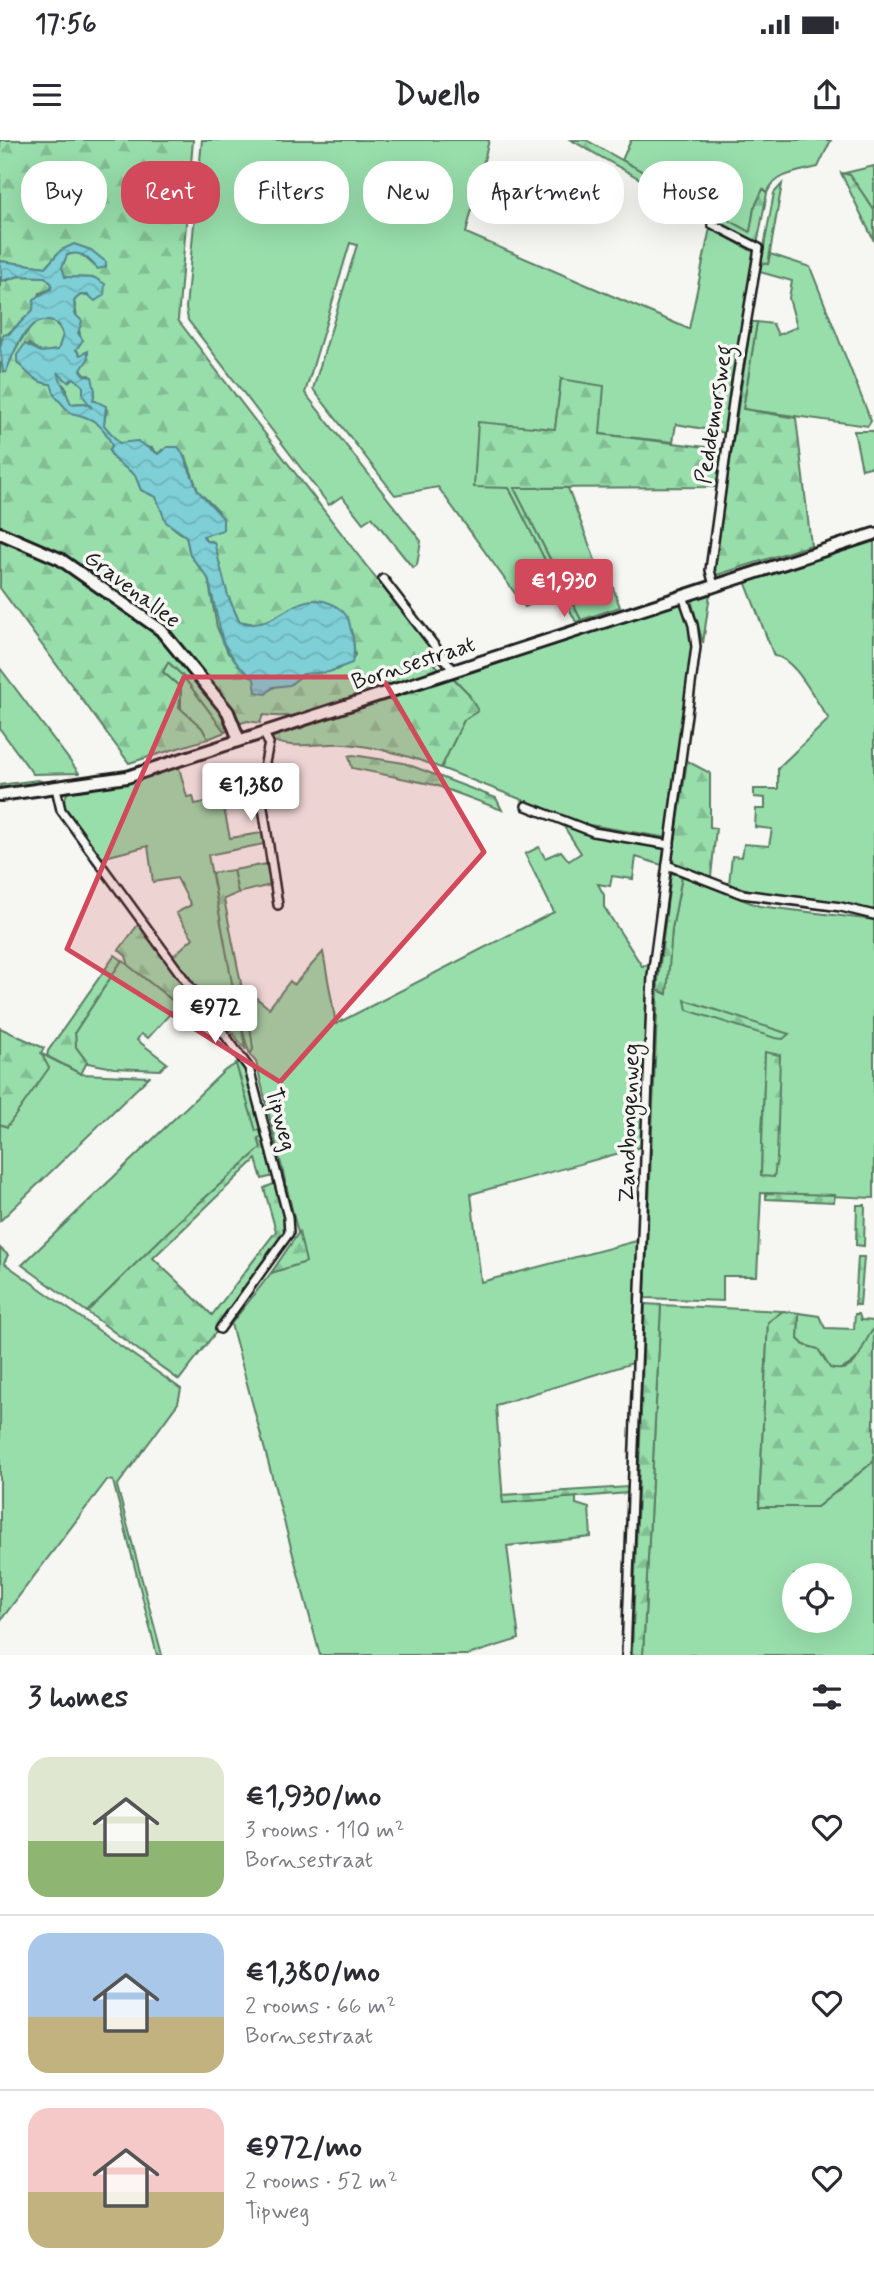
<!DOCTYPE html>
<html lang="en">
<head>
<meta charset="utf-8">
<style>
  body { margin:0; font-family:Mynerve,sans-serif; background:#f2f2f3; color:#2b2b33; height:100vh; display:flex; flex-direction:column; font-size:26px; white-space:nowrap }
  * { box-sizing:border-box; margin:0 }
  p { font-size:23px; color:#7c7c81 }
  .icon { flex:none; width:38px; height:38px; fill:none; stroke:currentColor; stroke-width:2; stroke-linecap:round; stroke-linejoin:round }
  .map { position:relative; height:1515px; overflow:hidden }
  .sheet { display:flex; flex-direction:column; background:#fff; flex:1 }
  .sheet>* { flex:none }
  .top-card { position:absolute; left:21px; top:21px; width:833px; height:63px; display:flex; gap:14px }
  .tools { position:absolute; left:782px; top:1423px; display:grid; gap:14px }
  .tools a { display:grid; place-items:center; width:70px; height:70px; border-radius:50%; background:#fff; box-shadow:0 7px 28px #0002; font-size:35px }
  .price { position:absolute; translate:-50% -60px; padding:0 16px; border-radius:7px; background:#fff; color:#222; font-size:23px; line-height:46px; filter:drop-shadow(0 2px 4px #0008) }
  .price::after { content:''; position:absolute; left:50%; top:42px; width:21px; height:16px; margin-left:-10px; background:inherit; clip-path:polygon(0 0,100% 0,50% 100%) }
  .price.current { background:#d1495b; color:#fff }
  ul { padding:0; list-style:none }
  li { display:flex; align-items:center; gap:21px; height:175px; padding:0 28px }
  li+li { border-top:2px solid #e1e1e2 }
  li span { display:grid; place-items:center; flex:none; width:196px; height:140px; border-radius:21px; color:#555 }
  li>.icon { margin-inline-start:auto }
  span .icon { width:84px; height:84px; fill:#fffc; stroke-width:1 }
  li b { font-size:30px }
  h2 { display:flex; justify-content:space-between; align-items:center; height:84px; padding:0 28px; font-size:30px }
  .chip { padding:0 24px; border-radius:28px; background:#fff; box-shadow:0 7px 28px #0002; font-size:24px; line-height:63px }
  .chip.current { background:#d1495b; color:#fff }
  .status { display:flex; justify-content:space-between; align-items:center; height:49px; padding:0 35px; background:#fff; direction:ltr }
  .status svg { height:19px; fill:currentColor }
  header { display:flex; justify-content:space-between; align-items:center; height:91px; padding:0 28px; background:#fff; font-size:32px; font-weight:700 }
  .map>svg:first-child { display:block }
</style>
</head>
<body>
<div class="status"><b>17:56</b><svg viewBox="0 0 49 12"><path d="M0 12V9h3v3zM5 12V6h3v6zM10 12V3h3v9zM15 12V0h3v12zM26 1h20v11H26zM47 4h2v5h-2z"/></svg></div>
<header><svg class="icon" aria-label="menu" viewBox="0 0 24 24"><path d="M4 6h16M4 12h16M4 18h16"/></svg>Dwello<svg class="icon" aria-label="share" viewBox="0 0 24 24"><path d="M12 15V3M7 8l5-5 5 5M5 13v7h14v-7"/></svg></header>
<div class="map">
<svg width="874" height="1515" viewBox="0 0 874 1515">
  <defs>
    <pattern id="forest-firs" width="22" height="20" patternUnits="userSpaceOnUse" patternTransform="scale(1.75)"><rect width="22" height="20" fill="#98deab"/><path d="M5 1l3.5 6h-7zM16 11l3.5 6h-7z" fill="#82be93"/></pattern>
    <pattern id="water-waves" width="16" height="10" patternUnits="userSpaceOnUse" patternTransform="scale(1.75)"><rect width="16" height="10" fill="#7ecfd6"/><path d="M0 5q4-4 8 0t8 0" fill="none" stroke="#6cb1b7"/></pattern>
  </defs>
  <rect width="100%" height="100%" fill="#f6f6f2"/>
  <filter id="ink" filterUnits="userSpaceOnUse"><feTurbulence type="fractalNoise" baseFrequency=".0143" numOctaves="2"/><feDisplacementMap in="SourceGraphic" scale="14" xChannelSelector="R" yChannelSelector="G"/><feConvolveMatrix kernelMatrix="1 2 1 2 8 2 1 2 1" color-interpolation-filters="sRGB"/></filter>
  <g filter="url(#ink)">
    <g fill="#98deab" stroke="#5a7d64" stroke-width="2" fill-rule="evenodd">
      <path d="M202,0H489L466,93L689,189L710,88L755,113L726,293L676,284L673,302L599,294L561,239L555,290L509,348L562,451L525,467L438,347L395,355L313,249L357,105L350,103L305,253L421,401L417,425L413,428L372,377L363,383L342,356L329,365L188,180L186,168Z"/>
      <path d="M631,0H831L818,27C799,32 775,33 767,53L764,50L754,68L750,93L622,20Z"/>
      <path d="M874,26V70L850,35L845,33Z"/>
      <path d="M770,114L810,127L871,281L868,286L743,269L757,182L773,184L778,195L797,187L789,158L792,141L760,132L761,123L768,124Z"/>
      <path d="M854,291H874V326L862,329Z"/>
      <path d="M514,348H568L601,436L608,434L620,467L581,480Z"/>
      <path d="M874,398V770C826,760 775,760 729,744L732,716L742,717L744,704L769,706L772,689L755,687L756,669H765V658L754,657V649H778V628L829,579C815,561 795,517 774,516L745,441Z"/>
      <path d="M710,454L703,503L692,463L694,459Z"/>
      <path d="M681,463L696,497L668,698L584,684L441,628L464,580L468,553L452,536Z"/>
      <path d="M168,522L182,535L225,592L208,599L202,588L181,571V548L163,532Z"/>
      <path d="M0,528L79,633L33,634L0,589Z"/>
      <path d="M178,624L187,657L193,656L195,664L222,659L230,698L262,693L264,704L208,715L246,910L173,816L193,798L176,773L191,765L177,738L153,742L148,706L101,718L62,666L68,651L113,646Z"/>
      <path d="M561,682L593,695L667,707L665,726L636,717L633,739L612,736L610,746L598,744L604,755V767L642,826L650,824L646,865L645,1006L471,1054L481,1142L640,1100L636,1222L496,1265L503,1363L576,1357V1364L589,1368L591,1397L507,1406L519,1499L468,1515H320L231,1184L271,1133L305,1122L256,922L250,915L253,909L241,846L269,868L290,841L294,845L323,812L336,884L554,772L525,714L539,707L545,718L561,711L569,721L581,713Z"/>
      <path d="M267,724L271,745L238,753L233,730Z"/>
      <path d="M682,736L759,766L874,780V1058L761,1053L757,1136H723V1161L645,1158L658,850L666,854L672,789ZM765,913L780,916L761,1036Z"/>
      <path d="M122,820L178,865L148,898L141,894L137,900L167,923L160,930L114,928L88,923L76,907L75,892Z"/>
      <path d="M40,913L81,934L149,937L0,1081V984L7,986Z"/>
      <path d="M236,924L256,990L263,989L266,996L261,1008L178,1082L87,1172L22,1125L224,931Z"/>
      <path d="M0,1108L8,1115L4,1123L181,1249L178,1263L117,1346L162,1515H157L113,1341L107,1340L0,1481Z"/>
      <path d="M661,1165L783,1171L768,1183L759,1366L817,1367L874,1321V1515H643ZM794,1435H840V1480H794Z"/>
      <path d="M799,1173L819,1176L825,1188L854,1189L855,1174H859L861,1180L874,1181C874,1199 858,1225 838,1230L830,1228L818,1209L804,1205L798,1199Z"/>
    </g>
    <g fill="url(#forest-firs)" stroke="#5a7d64" stroke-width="2">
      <path d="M0,0H193L178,180L384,449L441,518L435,525L444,531C392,548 317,583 263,575L260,583L247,581L238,584L153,479L0,389V223L6,232C13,212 21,196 37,182C49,178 59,182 63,195L58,210L41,212L29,204L18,224C30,233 35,243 51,244C57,252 58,261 67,267C88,282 100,275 112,306L109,311L115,320L135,335L141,350L156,357C162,374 169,388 186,396L190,415L208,438L217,487L228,513L269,550L280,544L288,545L306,533L337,530L355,515L352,493L272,479L254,484L239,481L228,456L212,401H206L203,396L208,393L219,372L198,351L186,317L162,310L158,314L152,308L119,303L103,285L107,270L93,259L95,251L89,235L86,236L81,230L85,215H80L76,209L80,195L74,160L81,155L92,157L95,138L65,137L62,127L67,115L79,112L98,129L91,110L57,114L46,127L0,121Z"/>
      <path d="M571,0H586L750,92L754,68L763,49L767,53L757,105Z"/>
      <path d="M841,33L850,35L874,70V101Z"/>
      <path d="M782,44L768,124L761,123L774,53Z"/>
      <path d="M19,136L45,137L52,144L51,149L40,153L34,170L2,199L0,208V137L6,141Z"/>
      <path d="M751,182H757L743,269L796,278L811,405L717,435L713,434Z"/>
      <path d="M59,232L76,239L83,246V253L92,268L81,263L71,264L67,260V249L57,238Z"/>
      <path d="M561,239L604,246L600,294L723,309L718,347L514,348L581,480L576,482L509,348L474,347L478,282L555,289Z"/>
      <path d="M0,398L47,418L147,485L226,574L232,587L225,592L182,535L168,522L163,532L181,548L179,567L202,588L208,599L129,623L0,448Z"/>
      <path d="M477,525L478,529L452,537L468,553L478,571L464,580L441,628C410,616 379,607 346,604C324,602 288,611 270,599V595Z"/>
      <path d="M353,615L404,623L496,658L502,670L435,645L352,628L349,616Z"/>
      <path d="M687,621L710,633V687L716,688L711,737L672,722Z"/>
      <path d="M38,640L54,645L0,651V645Z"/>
      <path d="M233,730L238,753L224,759L251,893L253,909L250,915L238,876L212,733Z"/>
      <path d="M671,733L682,736L672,789L667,854L658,850V841Z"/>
      <path d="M140,782L205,869L196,879L129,826L126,816L119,810Z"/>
      <path d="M115,815L122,820L75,892L76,907L87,922L81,934L47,916L48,911Z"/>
      <path d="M685,860L789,894L783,899L775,898L687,870Z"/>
      <path d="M0,888L44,908L41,913L49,928L7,987L0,984Z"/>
      <path d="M765,912L780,915L777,1018L774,1037L761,1036Z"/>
      <path d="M242,919L263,989L256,991L236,924Z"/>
      <path d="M266,996L277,1035L262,1039L256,1019L153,1118L212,1175L276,1091L264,1048L278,1042L287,1077L285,1102L179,1240L87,1172L178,1082L261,1008L258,998Z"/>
      <path d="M766,1053L835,1055L834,1062L766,1059Z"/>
      <path d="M857,1065H865L864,1106L856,1105Z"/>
      <path d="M299,1092L306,1122L271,1133Z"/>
      <path d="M858,1117H864L860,1165H855Z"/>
      <path d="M645,1164L661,1165L643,1515H632Z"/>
      <path d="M783,1171L799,1173L798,1199L804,1205L818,1209L830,1228C861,1237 861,1200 874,1189V1321L817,1367H759L768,1182Z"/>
      <path d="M628,1347V1353L503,1363L502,1355Z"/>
    </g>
    <path fill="url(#water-waves)" stroke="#57878c" stroke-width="2" fill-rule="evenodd" d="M74,104L91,110L106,122V127L98,129C88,118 82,110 67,115L62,127L65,137L95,138L105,144L104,155L95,161L88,155H80L74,161L75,174L82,181L78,193L83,200L76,210L80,215L88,211V219L81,230L85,236L92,237L95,251L93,260L106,266L104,285L119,303L137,301L158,314L167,307H178L182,312L198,351L223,378V390L203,396L206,401L214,402L228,456L239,481C275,497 293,444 334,465C343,470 349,476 350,486C353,498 356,510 352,523L329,532L303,534L290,545L273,547L266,554L256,552L254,539L238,525L223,502L208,438L190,415L186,396L166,382L156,357L141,350L135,335L115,320L109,310L112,306C104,284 92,277 70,273L55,256L51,244C35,243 27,232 17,222V215L25,204L41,212L58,210L63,195L59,185C30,167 14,210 6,232H3L0,208L3,195L9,194L33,170L34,159L51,149L52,144L45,137L19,136L2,141L0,121L46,127L61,110ZM57,232L68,242L74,238L83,246V256L92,268L85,263L71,264Z"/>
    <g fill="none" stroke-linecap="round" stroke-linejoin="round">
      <g stroke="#1c1c1c" stroke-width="12">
        <g id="street">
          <path d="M712,84L759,108L734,255L710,430L714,446"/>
          <path d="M383,439L454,531"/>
          <path d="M263,592L269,603L260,648L278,765"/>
          <path d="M56,648L61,670L249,928L288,1077L289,1093L220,1189"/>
          <path d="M526,666L593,692L670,705"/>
          <path d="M667,725L742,754L841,767L874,775"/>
          <path d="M626,1515L652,836L696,507L693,485L683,456"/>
        </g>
      </g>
      <g stroke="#1c1c1c" stroke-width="16">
        <g id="secondary">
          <path d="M0,393L60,419L161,490L228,572L239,600"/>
          <path d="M0,655L127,637L874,394"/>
        </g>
      </g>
      <use href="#street" stroke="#f6f6f2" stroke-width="7"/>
      <use href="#secondary" stroke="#f6f6f2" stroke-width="10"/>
    </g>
  </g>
  <path fill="#d1495b" fill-opacity="0.2" stroke="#d1495b" stroke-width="5" stroke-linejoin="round" d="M184,537H382L484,712L280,942L67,809Z"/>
  <g text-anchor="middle" stroke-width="7" stroke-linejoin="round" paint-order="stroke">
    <g font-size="23" fill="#1c1c1c" stroke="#f6f6f2">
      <text transform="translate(713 274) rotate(-81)" y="8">Peddemorsweg</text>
      <text transform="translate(133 448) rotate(37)" y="8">Gravenallee</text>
      <text transform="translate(413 522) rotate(-18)" y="8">Bornsestraat</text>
      <text transform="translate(282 979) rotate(75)" y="8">Tipweg</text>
      <text transform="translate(628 983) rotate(-88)" y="8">Zandbongenweg</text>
    </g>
  </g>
</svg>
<div class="tools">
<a><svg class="icon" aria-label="locate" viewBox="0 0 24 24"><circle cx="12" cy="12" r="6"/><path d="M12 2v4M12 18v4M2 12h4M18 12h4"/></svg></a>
</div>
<b class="price current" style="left:564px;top:479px">€1,930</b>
<b class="price" style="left:251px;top:683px">€1,380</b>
<b class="price" style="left:215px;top:905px">€972</b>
<div class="top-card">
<a class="chip">Buy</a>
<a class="chip current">Rent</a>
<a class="chip">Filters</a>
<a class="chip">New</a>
<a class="chip">Apartment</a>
<a class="chip">House</a>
</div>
</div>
<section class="sheet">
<h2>3 homes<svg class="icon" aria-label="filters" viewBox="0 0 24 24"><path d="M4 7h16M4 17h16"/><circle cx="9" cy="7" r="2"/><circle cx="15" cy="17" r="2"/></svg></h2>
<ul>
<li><span style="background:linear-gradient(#dfe7d0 60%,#8fb573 0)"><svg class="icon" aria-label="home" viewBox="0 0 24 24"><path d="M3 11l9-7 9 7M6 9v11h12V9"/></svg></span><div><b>€1,930/mo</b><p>3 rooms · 110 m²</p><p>Bornsestraat</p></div><svg class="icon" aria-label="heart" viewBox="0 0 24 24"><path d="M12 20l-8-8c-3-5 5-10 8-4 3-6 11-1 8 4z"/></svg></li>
<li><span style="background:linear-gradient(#a9c7e8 60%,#c2b280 0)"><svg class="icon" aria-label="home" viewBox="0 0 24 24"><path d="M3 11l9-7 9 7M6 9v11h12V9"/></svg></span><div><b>€1,380/mo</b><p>2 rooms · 66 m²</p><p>Bornsestraat</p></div><svg class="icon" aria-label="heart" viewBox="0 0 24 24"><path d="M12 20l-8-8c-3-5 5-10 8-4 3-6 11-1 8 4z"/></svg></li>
<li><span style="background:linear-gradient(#f6c9c9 60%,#c2b280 0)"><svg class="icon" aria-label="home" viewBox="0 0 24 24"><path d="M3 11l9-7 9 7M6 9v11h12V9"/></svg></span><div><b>€972/mo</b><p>2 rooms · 52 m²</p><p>Tipweg</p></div><svg class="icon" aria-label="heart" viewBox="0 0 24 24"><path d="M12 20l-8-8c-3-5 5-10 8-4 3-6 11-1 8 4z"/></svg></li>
</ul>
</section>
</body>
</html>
